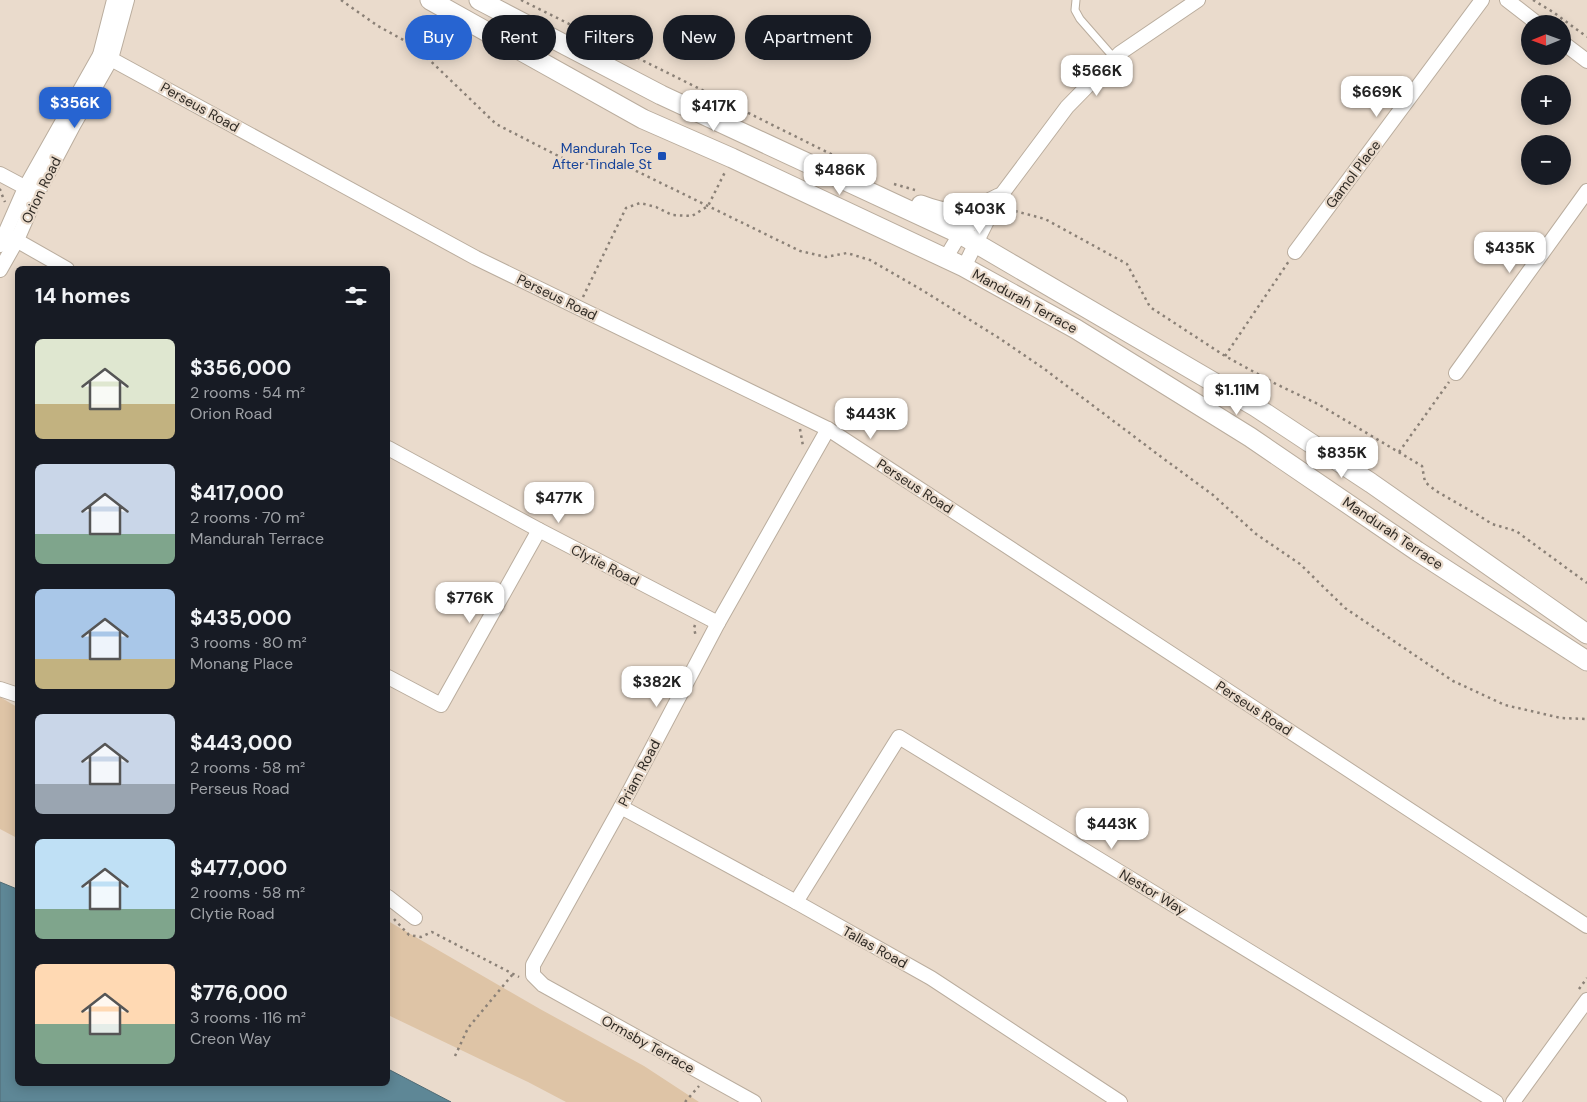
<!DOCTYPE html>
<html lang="en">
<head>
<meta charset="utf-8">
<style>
  body { margin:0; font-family:"DM Sans",sans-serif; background:#242831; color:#f1f3f6; height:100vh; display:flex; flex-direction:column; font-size:19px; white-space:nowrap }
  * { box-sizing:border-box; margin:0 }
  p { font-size:16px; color:#9ea1a6 }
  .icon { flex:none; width:28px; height:28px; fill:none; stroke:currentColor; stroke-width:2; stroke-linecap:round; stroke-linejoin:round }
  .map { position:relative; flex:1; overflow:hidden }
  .side { position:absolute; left:15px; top:266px; width:375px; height:820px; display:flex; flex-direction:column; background:#171b24; border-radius:8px; box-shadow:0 2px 12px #0003 }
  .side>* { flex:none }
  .guide { position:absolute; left:405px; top:15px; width:475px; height:45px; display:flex; gap:10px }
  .needle { width:32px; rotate:269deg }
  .fabs { position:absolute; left:1521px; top:15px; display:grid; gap:10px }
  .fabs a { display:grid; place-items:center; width:50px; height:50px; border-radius:50%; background:#171b24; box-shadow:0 2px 12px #0003; font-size:25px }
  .price { position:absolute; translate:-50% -42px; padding:0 11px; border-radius:10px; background:#fff; color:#222; font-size:16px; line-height:32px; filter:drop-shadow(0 1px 2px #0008) }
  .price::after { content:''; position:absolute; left:50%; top:30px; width:15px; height:11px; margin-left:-8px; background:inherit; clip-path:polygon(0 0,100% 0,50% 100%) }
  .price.selected { background:#2764d1; color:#fff }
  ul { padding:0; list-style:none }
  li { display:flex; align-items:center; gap:15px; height:125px; padding:0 20px }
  li span { display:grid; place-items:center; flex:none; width:140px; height:100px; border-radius:8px; color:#555 }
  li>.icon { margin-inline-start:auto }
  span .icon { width:60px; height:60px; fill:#fffc; stroke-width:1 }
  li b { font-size:21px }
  h2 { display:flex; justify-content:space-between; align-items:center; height:60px; padding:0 20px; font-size:21px }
  .chip { padding:0 18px; border-radius:22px; background:#171b24; box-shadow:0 2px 12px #0003; font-size:18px; line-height:45px }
  .chip.selected { background:#2764d1; color:#fff }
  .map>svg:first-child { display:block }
</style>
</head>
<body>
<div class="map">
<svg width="1587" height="1102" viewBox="0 0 1587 1102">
  <rect width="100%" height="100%" fill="#eadbcc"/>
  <g fill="#dec4a6">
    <path d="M0,697L17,707V838L0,829Z"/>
    <path d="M388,921L540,1009L644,1066L699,1102H566L528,1082L388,1015Z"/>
  </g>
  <path fill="#5e8796" stroke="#506b74" d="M0,882L17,889L18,1084H388V1069L451,1102H0Z"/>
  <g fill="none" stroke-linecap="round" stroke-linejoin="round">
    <g stroke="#baad9e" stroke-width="9">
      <path id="lane" d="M1076,0L1075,10L1080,19L1115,59"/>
    </g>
    <g stroke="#baad9e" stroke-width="16">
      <g id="street">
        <path d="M1507,0L1538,24"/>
        <path d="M1562,42L1587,61"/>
        <path d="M100,55L111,59L476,258L828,429L1587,926"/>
        <path d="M0,174L32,191"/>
        <path d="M9,236L67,269"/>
        <path d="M0,245L25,188L100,55L114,0"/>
        <path d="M1295,252L1482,0"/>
        <path d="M945,259L960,234L999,198L1067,107L1120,53L1198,0"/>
        <path d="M964,267L995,205"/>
        <path d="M0,270L17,240L37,194L74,124L111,59L127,0"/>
        <path d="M1456,373L1587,191"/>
        <path d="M388,448L539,530L718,623"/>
        <path d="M388,677L441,705L539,530"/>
        <path d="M0,689L18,695"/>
        <path d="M621,807L796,902L931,978L1120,1102"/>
        <path d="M388,897L415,918"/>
        <path d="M796,902L899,737L1496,1102"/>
        <path d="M754,1102L543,985L533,975V965L621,807L718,623L828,429"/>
        <path d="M1513,1102L1587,1000"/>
      </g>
    </g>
    <g stroke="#baad9e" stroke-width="21">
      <g id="secondary">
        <path d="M430,0L643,119L732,158L964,267L1076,329L1250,437L1417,551L1587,661"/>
        <path d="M479,0L661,95L960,234L1256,407L1371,483L1587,634"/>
        <path d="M921,205C954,218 968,214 999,198"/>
      </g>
    </g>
    <g stroke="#8b8177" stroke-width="2.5" stroke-dasharray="2.5 4" stroke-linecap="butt">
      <path d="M341,0L378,26L416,47L496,124L574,164L620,163L800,251L826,257L847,253L870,260L922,290L999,338L1043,368L1160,456L1213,495L1256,534L1300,564L1345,608L1453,681L1505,705L1561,718L1587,719"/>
      <path d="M521,0L855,166"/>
      <path d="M1533,0L1553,12L1587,37"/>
      <path d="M894,184L915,190"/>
      <path d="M1,189L0,190L5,202"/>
      <path d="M1010,207L1015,211L1045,219L1127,264L1150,307L1225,356L1276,384L1318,404L1422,466L1425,482L1436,491L1478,515L1492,524L1516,531L1587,583"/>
      <path d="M583,297L626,208L640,203L656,207L672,215L692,216L708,206L726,170"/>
      <path d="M1225,356L1289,261"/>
      <path d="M800,429L803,446"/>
      <path d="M1399,452L1449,382"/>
      <path d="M695,625L694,628L696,637"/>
      <path d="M394,919L409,935L421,937L432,932L519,977"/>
      <path d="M1579,989L1587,978"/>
      <path d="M455,1056L468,1028L513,974"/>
      <path d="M685,1102L699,1086"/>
    </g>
    <use href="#lane" stroke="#fff" stroke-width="7"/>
    <use href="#street" stroke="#fff" stroke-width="14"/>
    <use href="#secondary" stroke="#fff" stroke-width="19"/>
  </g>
  <rect fill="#1a4fb4" stroke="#eadbcc" stroke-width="2" x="657" y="151" width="10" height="10" rx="2.5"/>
  <g text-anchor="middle" stroke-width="4.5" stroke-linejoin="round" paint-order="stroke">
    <g font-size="14" fill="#302b25" stroke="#eadbcc">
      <text transform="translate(200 107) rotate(29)" y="5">Perseus Road</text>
      <text transform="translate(1353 174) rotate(-53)" y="5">Gamol Place</text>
      <text transform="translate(41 190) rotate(-64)" y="5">Orion Road</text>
      <text transform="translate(557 297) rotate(26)" y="5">Perseus Road</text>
      <text transform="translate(1025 301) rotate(29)" y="5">Mandurah Terrace</text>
      <text transform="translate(915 486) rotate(33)" y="5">Perseus Road</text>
      <text transform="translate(1393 533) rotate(34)" y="5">Mandurah Terrace</text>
      <text transform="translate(605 565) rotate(27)" y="5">Clytie Road</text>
      <text transform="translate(1254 708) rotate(33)" y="5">Perseus Road</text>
      <text transform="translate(639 773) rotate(-62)" y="5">Priam Road</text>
      <text transform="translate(1153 892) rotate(31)" y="5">Nestor Way</text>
      <text transform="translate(875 947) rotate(29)" y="5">Tallas Road</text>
      <text transform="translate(648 1044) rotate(29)" y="5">Ormsby Terrace</text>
    </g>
    <g font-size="14" fill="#164399" stroke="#eadbcc" text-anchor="end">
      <text x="652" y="153">Mandurah Tce<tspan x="652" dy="16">After Tindale St</tspan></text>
    </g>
  </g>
</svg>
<div class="fabs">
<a><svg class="needle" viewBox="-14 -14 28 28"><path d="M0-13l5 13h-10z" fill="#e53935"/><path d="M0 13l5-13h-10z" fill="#9ea1a6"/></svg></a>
<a>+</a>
<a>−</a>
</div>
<b class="price" style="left:1097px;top:97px">$566K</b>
<b class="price" style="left:1377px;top:118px">$669K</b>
<b class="price selected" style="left:75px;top:129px">$356K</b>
<b class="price" style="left:714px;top:132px">$417K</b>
<b class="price" style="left:840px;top:196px">$486K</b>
<b class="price" style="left:980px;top:235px">$403K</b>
<b class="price" style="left:1510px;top:274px">$435K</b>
<b class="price" style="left:1237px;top:416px">$1.11M</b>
<b class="price" style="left:871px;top:440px">$443K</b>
<b class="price" style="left:1342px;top:479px">$835K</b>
<b class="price" style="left:559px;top:524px">$477K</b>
<b class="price" style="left:470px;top:624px">$776K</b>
<b class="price" style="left:657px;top:708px">$382K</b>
<b class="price" style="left:1112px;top:850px">$443K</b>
<div class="guide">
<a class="chip selected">Buy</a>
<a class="chip">Rent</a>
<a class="chip">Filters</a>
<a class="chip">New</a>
<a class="chip">Apartment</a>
</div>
<section class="side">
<h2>14 homes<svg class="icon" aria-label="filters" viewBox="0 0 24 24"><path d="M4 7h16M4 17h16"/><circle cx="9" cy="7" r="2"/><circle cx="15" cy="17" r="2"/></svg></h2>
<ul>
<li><span style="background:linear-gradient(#dfe7d0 65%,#c2b280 0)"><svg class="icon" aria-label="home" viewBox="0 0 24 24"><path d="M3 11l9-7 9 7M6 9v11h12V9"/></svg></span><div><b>$356,000</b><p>2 rooms · 54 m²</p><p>Orion Road</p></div></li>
<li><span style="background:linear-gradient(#c9d6e8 70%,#7fa58c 0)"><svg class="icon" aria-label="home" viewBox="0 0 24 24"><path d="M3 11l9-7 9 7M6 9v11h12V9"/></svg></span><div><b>$417,000</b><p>2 rooms · 70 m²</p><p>Mandurah Terrace</p></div></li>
<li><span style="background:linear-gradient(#a9c7e8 70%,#c2b280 0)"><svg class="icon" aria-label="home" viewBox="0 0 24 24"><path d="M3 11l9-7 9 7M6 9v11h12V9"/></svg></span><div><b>$435,000</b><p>3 rooms · 80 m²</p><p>Monang Place</p></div></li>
<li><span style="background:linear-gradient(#c9d6e8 70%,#9aa5b1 0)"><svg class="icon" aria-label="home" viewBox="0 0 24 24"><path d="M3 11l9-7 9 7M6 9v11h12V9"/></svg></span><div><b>$443,000</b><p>2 rooms · 58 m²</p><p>Perseus Road</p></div></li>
<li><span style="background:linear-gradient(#bfe0f5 70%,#7fa58c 0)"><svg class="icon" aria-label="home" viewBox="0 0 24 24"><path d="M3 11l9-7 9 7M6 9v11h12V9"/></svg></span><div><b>$477,000</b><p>2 rooms · 58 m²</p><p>Clytie Road</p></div></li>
<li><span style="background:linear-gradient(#ffd9b3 60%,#7fa58c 0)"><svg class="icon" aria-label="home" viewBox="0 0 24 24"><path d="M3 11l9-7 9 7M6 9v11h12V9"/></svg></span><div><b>$776,000</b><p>3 rooms · 116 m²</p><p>Creon Way</p></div></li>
</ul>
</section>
</div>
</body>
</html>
